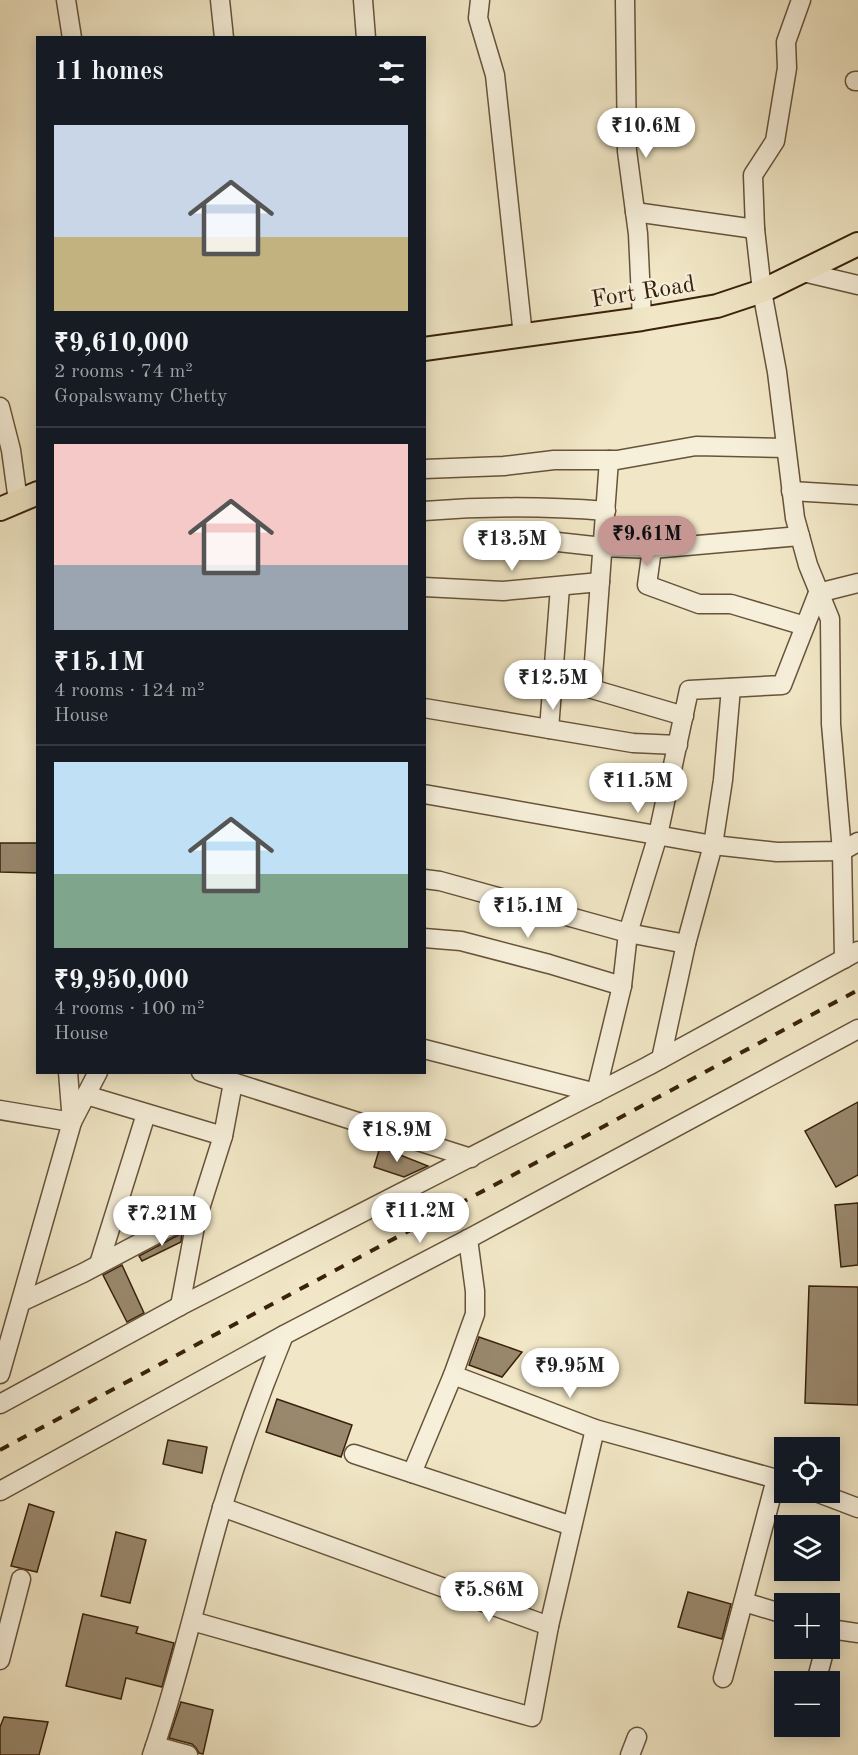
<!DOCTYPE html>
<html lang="en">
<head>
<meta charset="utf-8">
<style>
  body { margin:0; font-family:"Old Standard TT",serif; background:#242831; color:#f1f3f6; height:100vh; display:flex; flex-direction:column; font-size:22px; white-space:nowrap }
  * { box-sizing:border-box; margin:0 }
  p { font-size:20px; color:#9ea1a6 }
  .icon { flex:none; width:33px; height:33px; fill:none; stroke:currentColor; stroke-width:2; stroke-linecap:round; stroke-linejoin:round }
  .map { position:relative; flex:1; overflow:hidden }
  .details { position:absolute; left:36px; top:36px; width:390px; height:1038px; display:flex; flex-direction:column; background:#171b24; border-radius:0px; box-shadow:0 3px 15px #0003 }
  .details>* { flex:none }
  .controls { position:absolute; left:774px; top:1437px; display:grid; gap:12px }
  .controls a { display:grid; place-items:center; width:66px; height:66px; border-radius:0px; background:#171b24; box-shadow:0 3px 15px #0003; font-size:30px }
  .price { position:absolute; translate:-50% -51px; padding:0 14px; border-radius:21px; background:#fff; color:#222; font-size:20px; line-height:39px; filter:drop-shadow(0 2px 3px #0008) }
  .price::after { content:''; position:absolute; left:50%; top:36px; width:18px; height:14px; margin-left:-9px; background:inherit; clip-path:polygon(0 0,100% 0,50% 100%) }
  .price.active { background:#c59692; color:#111 }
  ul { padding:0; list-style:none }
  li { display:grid; align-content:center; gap:12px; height:318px; padding:0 18px }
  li+li { border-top:2px solid #363941 }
  li span { display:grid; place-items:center; height:186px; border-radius:0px; color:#555 }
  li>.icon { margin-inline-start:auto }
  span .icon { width:108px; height:108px; fill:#fffc; stroke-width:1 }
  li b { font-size:26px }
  h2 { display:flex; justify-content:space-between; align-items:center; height:72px; padding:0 18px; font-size:26px }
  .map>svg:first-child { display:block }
</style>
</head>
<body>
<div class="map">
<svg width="858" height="1755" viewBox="0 0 858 1755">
  <rect width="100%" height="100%" fill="#f1e7c6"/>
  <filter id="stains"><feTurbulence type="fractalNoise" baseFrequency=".00333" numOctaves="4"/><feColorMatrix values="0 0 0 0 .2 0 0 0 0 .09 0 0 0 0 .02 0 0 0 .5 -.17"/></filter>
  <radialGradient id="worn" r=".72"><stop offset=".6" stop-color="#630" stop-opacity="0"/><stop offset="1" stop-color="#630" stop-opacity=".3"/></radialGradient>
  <g fill="#99886d" stroke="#39220c" stroke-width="1.5">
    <path d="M0,843H38V873L0,872Z"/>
    <path d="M858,1102V1175L836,1187L805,1131Z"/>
    <path d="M380,1147L428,1166L404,1177L374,1167Z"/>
    <path d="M858,1203V1265L841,1267L835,1205Z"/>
    <path d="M182,1233L181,1242L142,1261L139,1256Z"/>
    <path d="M122,1265L144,1313L127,1322L103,1275Z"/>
    <path d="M809,1286L858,1287V1405L805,1403Z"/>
    <path d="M479,1337L522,1352L502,1377L469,1365Z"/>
    <path d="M277,1399L352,1425L341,1457L266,1432Z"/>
    <path d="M168,1440L207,1447L202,1473L163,1464Z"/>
    <path d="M29,1504L54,1512L37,1572L11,1566Z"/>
    <path d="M116,1532L146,1540L130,1603L101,1596Z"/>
    <path d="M688,1592L731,1604L722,1639L678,1627Z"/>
    <path d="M83,1614L138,1627L136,1633L174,1643L162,1687L126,1678L121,1699L66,1686Z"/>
    <path d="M181,1702L213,1710L203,1754L199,1753L196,1748L192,1744L169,1738Z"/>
    <path d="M4,1717L48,1722L39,1755H0V1727Z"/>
  </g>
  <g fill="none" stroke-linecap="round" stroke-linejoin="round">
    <g stroke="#67533a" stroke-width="21">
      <g id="minor">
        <path d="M66,0L72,38"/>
        <path d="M220,0L224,38"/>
        <path d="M363,0L366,38"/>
        <path d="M480,0L478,18L495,75L523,336"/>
        <path d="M625,0L627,151L638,234L642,319"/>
        <path d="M801,0L786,42L787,68L775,141L753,175L755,229L762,291L777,372L795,518L808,565L830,619L831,724L842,851L844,959"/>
        <path d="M855,81H858"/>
        <path d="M635,212L755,229"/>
        <path d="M803,272L858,285"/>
        <path d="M0,407L11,450L18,501"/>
        <path d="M609,460L592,689L684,716"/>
        <path d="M424,469L504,466L554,460H617L696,446L786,448"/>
        <path d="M791,491L858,495"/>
        <path d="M424,511C487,506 544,506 606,511"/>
        <path d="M495,535L603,547L652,549L800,536"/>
        <path d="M652,549L647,585L699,604H731L805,626"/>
        <path d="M424,587L503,591L600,582"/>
        <path d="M424,708L633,743L678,745"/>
        <path d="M549,729L560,587"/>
        <path d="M424,794L713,845L777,852L842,851L858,842"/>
        <path d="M424,879L440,881L628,933L686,944"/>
        <path d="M424,938L461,941L549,964L622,986"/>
        <path d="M424,1049L596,1093L622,986L628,933L658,835L689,690L782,685L818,593L858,583"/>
        <path d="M661,1059L686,944L713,845L723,780L731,688"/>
        <path d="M68,1072L72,1122"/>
        <path d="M201,1072L471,1158"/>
        <path d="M86,1095L223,1136"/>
        <path d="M0,1110L72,1122"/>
        <path d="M468,1239L475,1291V1314L453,1375L595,1429L784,1481"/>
        <path d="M99,1264L146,1114"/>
        <path d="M21,1302L83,1273L185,1219L196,1221"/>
        <path d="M180,1306L196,1221L223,1136L233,1083"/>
        <path d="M0,1374L72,1122L98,1072"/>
        <path d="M0,1404L180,1306L648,1066L858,951"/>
        <path d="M354,1454L572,1526"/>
        <path d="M412,1473L453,1375"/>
        <path d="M0,1491L284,1335L468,1239L858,1029"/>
        <path d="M816,1492L858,1508"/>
        <path d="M222,1507L549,1626L595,1429"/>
        <path d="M744,1602L784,1614"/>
        <path d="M192,1621L532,1717L549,1626"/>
        <path d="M830,1629L858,1633"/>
        <path d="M0,1660L21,1579"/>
        <path d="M723,1678L776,1479"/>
        <path d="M816,1682L825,1648"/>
        <path d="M155,1746L188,1755"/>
        <path d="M152,1755C180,1674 198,1590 222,1508C240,1449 261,1391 284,1335"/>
        <path d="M630,1755L637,1737"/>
      </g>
    </g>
    <g stroke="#39220c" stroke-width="26">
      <g id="major">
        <path d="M424,349L642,319L717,306L762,291L858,244"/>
        <path d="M0,509L38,493"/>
      </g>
    </g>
    <use href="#minor" stroke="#f6efda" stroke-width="18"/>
    <use href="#major" stroke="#f1e7c6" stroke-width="22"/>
    <path stroke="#39220c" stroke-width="4" stroke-dasharray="10 10" stroke-linecap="butt" d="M0,1450L858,990"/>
  </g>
  <g text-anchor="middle" stroke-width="5" stroke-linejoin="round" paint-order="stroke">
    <g font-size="24" fill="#39220c" stroke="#f6efda">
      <text transform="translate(643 291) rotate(-9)" y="8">Fort Road</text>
    </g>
  </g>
  <rect width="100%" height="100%" filter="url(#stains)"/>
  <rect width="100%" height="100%" fill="url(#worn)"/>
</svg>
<div class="controls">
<a><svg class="icon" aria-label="locate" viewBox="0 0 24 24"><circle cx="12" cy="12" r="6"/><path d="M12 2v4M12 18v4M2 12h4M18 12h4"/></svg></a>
<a><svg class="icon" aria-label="layers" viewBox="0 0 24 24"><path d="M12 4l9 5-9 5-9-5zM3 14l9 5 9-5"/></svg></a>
<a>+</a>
<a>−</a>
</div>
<b class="price" style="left:646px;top:159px">₹10.6M</b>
<b class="price active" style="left:647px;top:567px">₹9.61M</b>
<b class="price" style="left:512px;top:572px">₹13.5M</b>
<b class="price" style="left:553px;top:711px">₹12.5M</b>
<b class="price" style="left:638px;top:814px">₹11.5M</b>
<b class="price" style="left:528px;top:939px">₹15.1M</b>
<b class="price" style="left:397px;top:1163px">₹18.9M</b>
<b class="price" style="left:420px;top:1244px">₹11.2M</b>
<b class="price" style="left:162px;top:1247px">₹7.21M</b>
<b class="price" style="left:570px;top:1399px">₹9.95M</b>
<b class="price" style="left:489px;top:1623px">₹5.86M</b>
<section class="details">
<h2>11 homes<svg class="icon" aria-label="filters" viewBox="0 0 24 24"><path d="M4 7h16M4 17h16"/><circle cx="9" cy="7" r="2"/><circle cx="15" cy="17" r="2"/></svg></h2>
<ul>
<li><span style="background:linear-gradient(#c9d6e8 60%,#c2b280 0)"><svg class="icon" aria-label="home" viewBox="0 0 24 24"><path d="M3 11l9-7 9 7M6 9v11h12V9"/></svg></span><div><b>₹9,610,000</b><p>2 rooms · 74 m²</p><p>Gopalswamy Chetty</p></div></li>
<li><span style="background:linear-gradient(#f6c9c9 65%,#9aa5b1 0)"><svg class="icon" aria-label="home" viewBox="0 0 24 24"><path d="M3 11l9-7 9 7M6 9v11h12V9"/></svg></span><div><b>₹15.1M</b><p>4 rooms · 124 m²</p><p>House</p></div></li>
<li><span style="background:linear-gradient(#bfe0f5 60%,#7fa58c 0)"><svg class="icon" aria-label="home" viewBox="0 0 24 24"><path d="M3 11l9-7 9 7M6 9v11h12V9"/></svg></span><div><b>₹9,950,000</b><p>4 rooms · 100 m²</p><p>House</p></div></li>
</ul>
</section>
</div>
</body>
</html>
